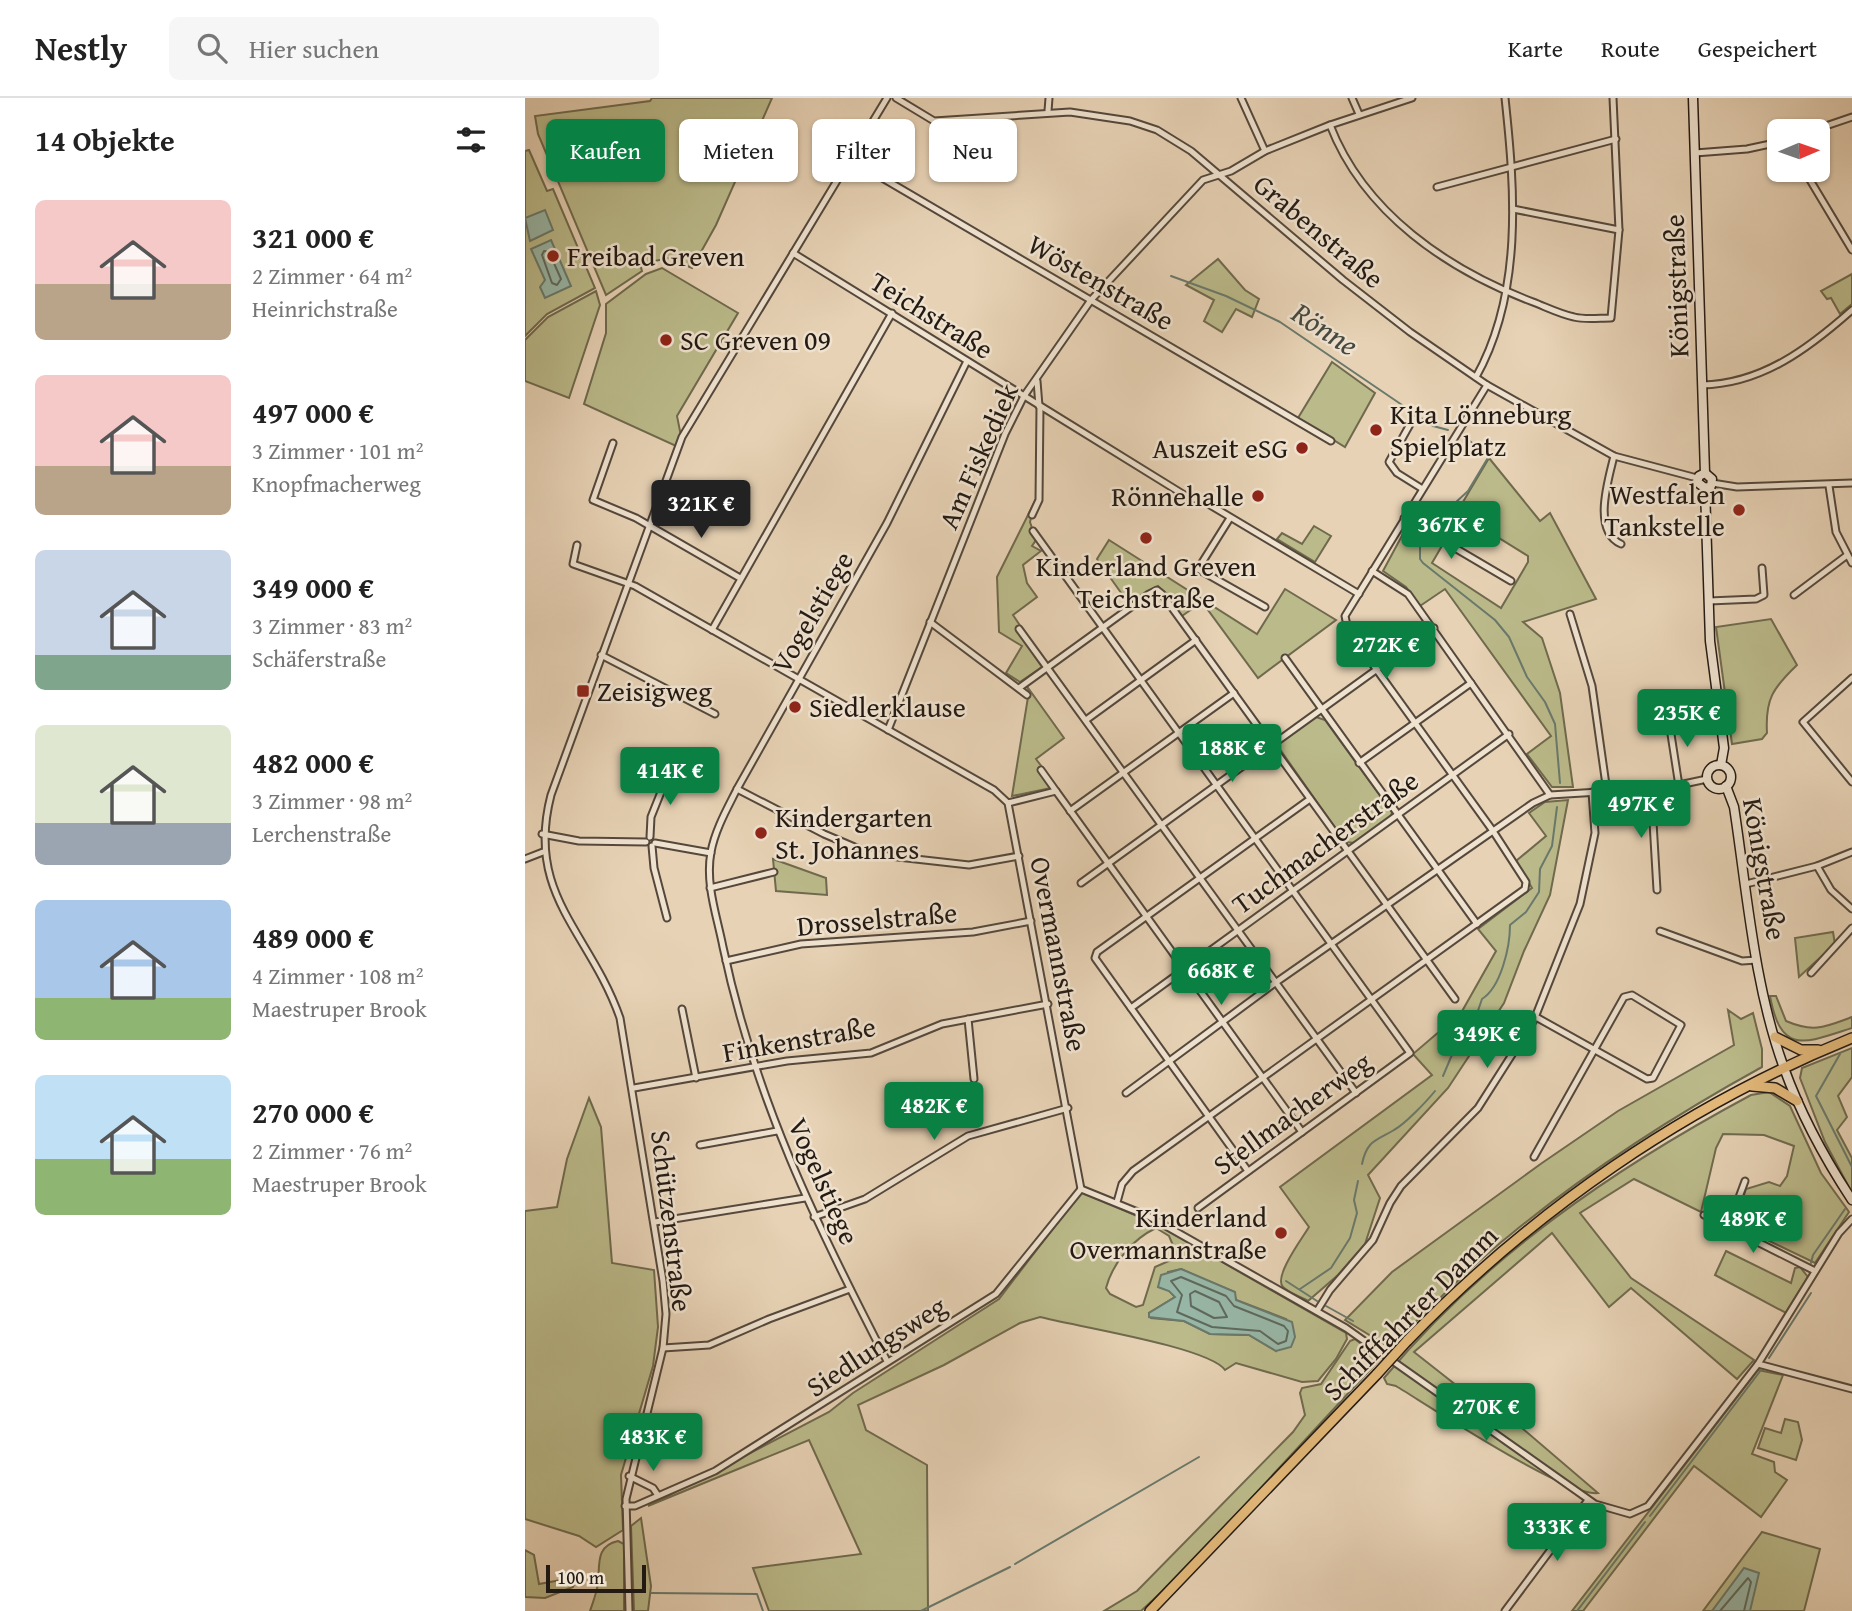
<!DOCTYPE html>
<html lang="de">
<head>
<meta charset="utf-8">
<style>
  body { margin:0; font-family:"Gentium Book Plus",serif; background:#f6f6f6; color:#222; height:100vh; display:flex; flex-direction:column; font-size:26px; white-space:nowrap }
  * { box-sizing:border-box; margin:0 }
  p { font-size:23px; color:#767676 }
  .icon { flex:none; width:38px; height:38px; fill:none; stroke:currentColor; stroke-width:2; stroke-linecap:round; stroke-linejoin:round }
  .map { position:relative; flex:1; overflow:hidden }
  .details { display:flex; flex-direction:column; background:#fff; width:525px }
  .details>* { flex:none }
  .guide { position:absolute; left:21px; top:21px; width:665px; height:63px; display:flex; gap:14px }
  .needle { width:46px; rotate:88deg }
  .controls { position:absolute; left:1242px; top:21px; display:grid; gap:14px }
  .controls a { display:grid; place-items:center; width:63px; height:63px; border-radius:10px; background:#fff; box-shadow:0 2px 5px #0004; font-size:35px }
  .scale { position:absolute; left:21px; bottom:18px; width:100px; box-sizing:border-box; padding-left:7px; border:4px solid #231a13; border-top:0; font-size:19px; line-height:24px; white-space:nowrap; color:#231a13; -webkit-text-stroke:5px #efe2cf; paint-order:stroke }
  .price { position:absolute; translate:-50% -60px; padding:0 16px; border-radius:7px; background:#0b8043; color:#fff; font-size:23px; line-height:46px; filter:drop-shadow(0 2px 4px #0008) }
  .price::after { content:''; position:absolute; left:50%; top:42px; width:21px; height:16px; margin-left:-10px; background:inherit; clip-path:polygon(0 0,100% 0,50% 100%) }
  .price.active { background:#222; color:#fff }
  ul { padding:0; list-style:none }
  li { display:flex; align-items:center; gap:21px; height:175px; padding:0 35px }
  li span { display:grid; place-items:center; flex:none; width:196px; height:140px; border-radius:10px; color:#555 }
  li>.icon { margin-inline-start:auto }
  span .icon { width:84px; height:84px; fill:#fffc; stroke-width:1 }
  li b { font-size:30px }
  h2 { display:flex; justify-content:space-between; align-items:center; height:84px; padding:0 35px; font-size:30px }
  .pill { padding:0 24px; border-radius:10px; background:#fff; box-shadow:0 2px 5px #0004; font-size:24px; line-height:63px }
  .pill.active { background:#0b8043; color:#fff }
  header { display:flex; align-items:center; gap:42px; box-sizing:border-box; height:98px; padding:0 35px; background:#fff; border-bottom:2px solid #e0e0e0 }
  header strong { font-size:33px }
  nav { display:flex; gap:38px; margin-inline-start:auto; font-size:24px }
  .search { width:490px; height:63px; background:#f6f6f6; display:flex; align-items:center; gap:18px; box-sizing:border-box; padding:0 24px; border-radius:10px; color:#767676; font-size:26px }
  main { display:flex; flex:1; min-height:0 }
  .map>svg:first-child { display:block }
</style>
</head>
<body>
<header>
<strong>Nestly</strong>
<div class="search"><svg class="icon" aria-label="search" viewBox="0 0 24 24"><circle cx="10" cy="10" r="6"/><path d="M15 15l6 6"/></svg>Hier suchen</div>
<nav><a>Karte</a><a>Route</a><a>Gespeichert</a></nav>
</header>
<main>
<section class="details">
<h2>14 Objekte<svg class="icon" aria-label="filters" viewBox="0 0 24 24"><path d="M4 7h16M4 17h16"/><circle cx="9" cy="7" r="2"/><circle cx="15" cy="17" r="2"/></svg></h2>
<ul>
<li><span style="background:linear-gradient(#f6c9c9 60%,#b9a48a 0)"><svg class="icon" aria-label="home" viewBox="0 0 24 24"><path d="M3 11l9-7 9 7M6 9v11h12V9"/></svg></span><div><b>321 000 €</b><p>2 Zimmer · 64 m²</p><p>Heinrichstraße</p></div></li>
<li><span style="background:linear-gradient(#f6c9c9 65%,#b9a48a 0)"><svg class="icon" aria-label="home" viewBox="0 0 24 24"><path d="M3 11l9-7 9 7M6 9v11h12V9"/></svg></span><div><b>497 000 €</b><p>3 Zimmer · 101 m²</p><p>Knopfmacherweg</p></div></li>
<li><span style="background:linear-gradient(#c9d6e8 75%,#7fa58c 0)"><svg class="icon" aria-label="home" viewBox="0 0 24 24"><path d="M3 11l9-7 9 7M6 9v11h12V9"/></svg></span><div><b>349 000 €</b><p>3 Zimmer · 83 m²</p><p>Schäferstraße</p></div></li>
<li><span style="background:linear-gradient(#dfe7d0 70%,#9aa5b1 0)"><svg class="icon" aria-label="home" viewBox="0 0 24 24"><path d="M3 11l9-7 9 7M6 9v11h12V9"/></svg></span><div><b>482 000 €</b><p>3 Zimmer · 98 m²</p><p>Lerchenstraße</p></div></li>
<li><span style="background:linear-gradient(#a9c7e8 70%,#8fb573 0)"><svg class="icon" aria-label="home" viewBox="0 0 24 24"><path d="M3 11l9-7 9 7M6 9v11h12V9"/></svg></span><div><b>489 000 €</b><p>4 Zimmer · 108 m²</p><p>Maestruper Brook</p></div></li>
<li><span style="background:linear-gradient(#bfe0f5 60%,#8fb573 0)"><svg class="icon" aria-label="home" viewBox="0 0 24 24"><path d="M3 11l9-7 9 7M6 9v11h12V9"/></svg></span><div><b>270 000 €</b><p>2 Zimmer · 76 m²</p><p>Maestruper Brook</p></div></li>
</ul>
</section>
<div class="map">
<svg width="1327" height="1513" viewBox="0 0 1327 1513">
  <rect width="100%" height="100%" fill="#e7d2b5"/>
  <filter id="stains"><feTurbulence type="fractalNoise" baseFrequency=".00286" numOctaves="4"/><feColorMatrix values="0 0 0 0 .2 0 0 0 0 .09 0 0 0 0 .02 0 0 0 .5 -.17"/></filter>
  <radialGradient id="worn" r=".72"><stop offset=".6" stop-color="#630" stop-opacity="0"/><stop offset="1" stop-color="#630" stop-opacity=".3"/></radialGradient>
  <g fill="#bbba8a" stroke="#6f6a4e" stroke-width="2" fill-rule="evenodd">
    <path d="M127,0H247L191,127L167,170L144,160L115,166L117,173L81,197L13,36L10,18L125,3Z"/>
    <path d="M4,52L22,93L28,91L70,190L22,216L0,238V53Z"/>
    <path d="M693,161L720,192L734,201L727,219L711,211L697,234L679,223L689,202L661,187Z"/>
    <path d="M137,170L213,215L152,318L156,338L151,348L59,306L81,235V206L121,176Z"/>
    <path d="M1327,176V206L1315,216L1306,200L1302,201L1296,193Z"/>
    <path d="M71,193L75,207L44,300L0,283V242L23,219Z"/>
    <path d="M807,264L850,295L820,349L773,320Z"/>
    <path d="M964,360L1015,423L1025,415L1071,501L998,524L1017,540L1035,595L1048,689H1027L1002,656L1026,638L920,491L895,508L881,489L858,473L880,432L890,429L918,446L907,465L976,510L1003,464V458L932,414Z"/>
    <path d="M511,401L505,424L511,442L507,448L516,453L498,467L502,485L512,499L488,517L496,529L492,532L517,569L495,584L481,575L497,548L474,534L472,479Z"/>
    <path d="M789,428L806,438L790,464L752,441L757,435L777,446Z"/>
    <path d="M584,442L732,536L760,491L811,522L733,580L677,504L657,518L633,488L604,506L572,461Z"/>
    <path d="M1246,521L1272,567C1248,590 1240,601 1242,635L1237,641L1207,646L1191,529Z"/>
    <path d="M501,587L539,640L511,661L517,669L513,672L526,690L487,698L504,593Z"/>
    <path d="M791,619L800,622L867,714L866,719L830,745L820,744L754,650L755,645Z"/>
    <path d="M1043,702L1025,797L999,853L979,905L923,990L843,1077L855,1100L840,1146L813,1177L783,1203C776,1199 764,1195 758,1189C748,1179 778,1139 784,1129L755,1089L907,977L888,956L936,915L971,853L953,831L1007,790L991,763L1021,738L1004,715L1020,704Z"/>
    <path d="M248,761L301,780L302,797L251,793Z"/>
    <path d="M1308,834L1310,846L1274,879L1270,840Z"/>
    <path d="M1245,898H1251L1261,923C1289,935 1300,929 1327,919V930C1280,945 1256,958 1245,898Z"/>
    <path d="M1203,912L1216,921L1228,915L1237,951V969C1148,1018 1063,1073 985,1137C942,1171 904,1212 864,1249L820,1222L867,1174L1017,1065L1093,1013L1209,947Z"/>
    <path d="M1327,950V979L1313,998L1322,1019L1312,1032L1327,1060V1095L1300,1044L1275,980L1277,970Z"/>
    <path d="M1244,994L1265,1008L1296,1075L1322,1111L1324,1114L1290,1165L1209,1126L1221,1091L1244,1084L1255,1088L1262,1078L1269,1048L1239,1037L1198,1036L1191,1050L1176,1114L1109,1081L1055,1115L1106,1180L1229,1262L1212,1281L1106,1190L1084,1209L1027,1135L889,1254L964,1313L970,1307L1073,1395C1043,1400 904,1308 871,1288L862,1286L859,1280C960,1159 1088,1071 1226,997Z"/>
    <path d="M64,1000L76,1029L87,1165L129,1172L133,1229L128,1268L96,1377L98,1432L71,1449L54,1438L0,1421V1113L32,1109L42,1061Z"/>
    <path d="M556,1094L631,1126L821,1235L822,1241L811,1261L793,1283L777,1284L711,1265L700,1272C684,1249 549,1228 515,1219L495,1225L419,1267L333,1307L341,1332L402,1367L403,1513H244L228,1470L336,1456L284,1342L123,1408L304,1314L328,1295L474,1201ZM631,1130L644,1138L653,1159L630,1169L618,1207L611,1209L585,1196L581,1190C588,1164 608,1141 631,1130ZM656,1171L709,1194L711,1202L761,1221L751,1253L724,1237L685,1236L659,1223L626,1220L624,1215L650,1199L644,1192L643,1174Z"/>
    <path d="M1201,1153L1266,1185L1270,1170L1275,1169L1283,1179L1261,1215L1190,1177Z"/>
    <path d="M830,1241L855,1261L655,1477L616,1513H579L612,1493L768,1334L780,1317L775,1295L777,1290L796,1286L825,1243Z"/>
    <path d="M1233,1272L1258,1277L1227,1356L1249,1364L1250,1374L1262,1382L1236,1419L1169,1368L1058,1513H1047Z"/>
    <path d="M1260,1321L1273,1324L1277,1342L1271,1362L1233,1350L1240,1330L1256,1335Z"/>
    <path d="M116,1420L126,1488L123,1513H109L106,1428Z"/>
    <path d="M1237,1434L1295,1451L1279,1513H1178Z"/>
    <path d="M93,1443L99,1446V1513H65C68,1504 72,1494 73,1485C75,1467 70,1448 93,1443Z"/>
    <path d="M0,1452L9,1457L14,1486L52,1479L48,1489L20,1500L0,1499Z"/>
  </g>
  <g fill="#98b8a8" stroke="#69796c" stroke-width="2">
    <path d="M20,112L28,132L5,143L0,120Z"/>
    <path d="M26,142L46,188L20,200L15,189L20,182L6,151Z"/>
    <path d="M656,1171L710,1194L711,1202L767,1224L770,1239L766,1249L751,1253L724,1237L685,1236L659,1223L624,1219V1215L650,1199L644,1193L633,1189L636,1177Z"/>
    <path d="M1219,1470L1234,1475L1225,1513H1187Z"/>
  </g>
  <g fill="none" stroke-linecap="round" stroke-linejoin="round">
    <g stroke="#5e695e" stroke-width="2">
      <path d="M19,153L24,154L36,181L32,187L27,185L17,157Z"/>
      <path d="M656,1179L701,1198L709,1208L759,1228L763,1233L761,1243L753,1246L735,1233L687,1229L652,1214L657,1197L646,1183Z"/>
      <path d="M670,1193L694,1204L702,1219L689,1220L666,1208L665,1196Z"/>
      <path d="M1195,1513L1223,1480L1226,1484L1219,1513"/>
    </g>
    <g stroke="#69796c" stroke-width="2">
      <path d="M646,178L701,198L755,224L908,328L923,332"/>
      <path d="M904,429L943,393L964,358L937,337"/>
      <path d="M895,437V461L898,465L970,522L984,539L1002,579L1020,604L1030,626L1035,685"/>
      <path d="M1315,956L1291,998L1327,1069"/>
      <path d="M918,978L932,945L947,930L957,901C976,889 985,849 985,827L1001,814L1014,794L1015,771L1027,748L1032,709"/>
      <path d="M837,1066C842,1042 851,1043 869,1032C880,1026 902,1003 910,993"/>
      <path d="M1286,1165L1288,1157L1320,1111"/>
      <path d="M761,1183L792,1203"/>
      <path d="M775,1191L806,1170L825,1140L832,1115L829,1102L833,1083"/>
      <path d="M801,1208L828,1223"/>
      <path d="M1244,1260L1286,1195"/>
      <path d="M1125,1418L1236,1272"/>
      <path d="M490,1466L674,1359"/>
      <path d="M126,1495L232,1496L238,1513"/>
      <path d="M396,1513L485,1469"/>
      <path d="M1052,1513L1120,1424"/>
    </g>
    <g stroke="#54483c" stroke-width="9">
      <g id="street">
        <path d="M371,0L409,23L545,14L605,23L632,32L666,53L818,182L885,234L962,287L1089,358L1172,380"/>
        <path d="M716,0L740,53"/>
        <path d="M827,0L834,16"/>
        <path d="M523,13L524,0"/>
        <path d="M805,27C839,115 923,172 1008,204C1021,209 1035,216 1049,219C1060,222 1074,220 1086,220L1094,132L1088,0"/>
        <path d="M1286,33L1327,19"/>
        <path d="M1170,55L1222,51L1255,44"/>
        <path d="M325,61L806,343"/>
        <path d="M1279,72L1327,152"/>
        <path d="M912,89L1091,41"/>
        <path d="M988,111L1094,132"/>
        <path d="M268,155L661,398L680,404L834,496"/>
        <path d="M951,279C998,195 990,92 980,0"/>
        <path d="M512,283L514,308"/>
        <path d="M962,287L820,518L823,532L968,733L1008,705L1025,697L1140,690L1182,681"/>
        <path d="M1177,287C1237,286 1284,250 1327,212"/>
        <path d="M888,321L864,364L872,375L896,390"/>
        <path d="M88,345L68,402L111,420L215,480"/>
        <path d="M1089,358C1083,383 1067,433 1096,446"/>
        <path d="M1187,385L1212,389L1327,385"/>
        <path d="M1304,388L1311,434L1327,465"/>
        <path d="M507,417L514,402L515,309"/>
        <path d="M705,420L673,471L740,509"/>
        <path d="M879,420L986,483"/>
        <path d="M508,433L885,955L673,1110"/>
        <path d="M52,447L48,466L110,488L469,692L483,705L556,1091"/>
        <path d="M847,473L883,496L1025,697"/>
        <path d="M1269,497L1321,458"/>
        <path d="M1184,503L1231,501L1239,497L1237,470"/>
        <path d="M1045,516L1067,588L1082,694"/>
        <path d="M405,524L502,597"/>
        <path d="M494,531L831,995"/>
        <path d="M187,532L367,215"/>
        <path d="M76,557L190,616"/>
        <path d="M760,560L952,826"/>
        <path d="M1327,580L1278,624L1327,684"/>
        <path d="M494,590L624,496L632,492L637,496L930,901"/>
        <path d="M1143,617L1154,688"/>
        <path d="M561,622L671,542"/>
        <path d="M363,632L480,336L499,298L566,202L678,82L706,73L740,53L805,27L887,0"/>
        <path d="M834,665L946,585"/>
        <path d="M516,672L531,693"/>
        <path d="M1126,690L1132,792"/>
        <path d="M212,691L299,736L346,756L444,767L494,758"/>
        <path d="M483,705L531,693L777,1034"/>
        <path d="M545,713L709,595"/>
        <path d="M17,736L54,743L121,744"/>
        <path d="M125,739L126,719L144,674"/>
        <path d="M130,745L186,755"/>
        <path d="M127,748L129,770L142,820"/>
        <path d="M0,761L18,754"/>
        <path d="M1292,768L1306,792L1327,811"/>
        <path d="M556,785L909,530"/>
        <path d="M1221,786L1292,768L1327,754"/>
        <path d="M185,790L249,774"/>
        <path d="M1135,833L1217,863L1232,862"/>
        <path d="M201,863L276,846L448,834L506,823"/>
        <path d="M1286,875L1327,830"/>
        <path d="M606,910L984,636"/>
        <path d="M157,911L171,980"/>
        <path d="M443,921L449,981"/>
        <path d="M109,990L262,963L346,955L417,926L523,906"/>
        <path d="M175,1047L252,1033"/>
        <path d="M1009,1059L1099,899L1107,897L1156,927L1128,980L1122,981L1011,919"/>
        <path d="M723,1073L570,860L572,854L785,701"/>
        <path d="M556,1091L625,1119L821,1230L1070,1406L1105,1416L1123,1408L1233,1266L1314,1135L1327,1121"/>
        <path d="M592,1104L597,1086L608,1073L1000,791L1001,784L968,733L750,885L601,995"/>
        <path d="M1179,1117L1290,1173"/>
        <path d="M289,1119L340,1101L443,1038L543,1010"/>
        <path d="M130,1124L280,1100"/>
        <path d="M1203,1129L1220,1083"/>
        <path d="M792,1213L805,1192L848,1142L865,1105L876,1088L953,1010L1009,922L1055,806L1070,735L1067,694"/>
        <path d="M138,1250L184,1247L244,1221L325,1191"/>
        <path d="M362,1263C291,1126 230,1001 198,849C192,818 180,786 186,754C190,732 202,711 212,691L362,425L442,263"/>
        <path d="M1233,1266L1327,1291"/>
        <path d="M104,1378L128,1390L132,1396"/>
        <path d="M100,1408H110L190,1373L471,1196L556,1091"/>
        <path d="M104,1513L101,1401L138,1250L141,1216L138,1183L95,920C65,834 0,797 26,697L157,339L362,0"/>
        <path d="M980,1513L1063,1402"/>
      </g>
    </g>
    <g stroke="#231a13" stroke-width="11">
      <g id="secondary">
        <path d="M1168,0L1180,375"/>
        <path d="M1180,390L1186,388L1187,381L1180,375L1174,378L1172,384L1180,390L1185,543L1199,650L1196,667"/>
        <circle cx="1194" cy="679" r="12"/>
        <path d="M1201,688L1209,709C1222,794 1229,888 1259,970C1276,1017 1300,1061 1327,1102"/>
      </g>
    </g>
    <g stroke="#231a13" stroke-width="12">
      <g id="primary">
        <path d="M1250,939L1276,952H1293"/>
        <path d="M1227,988L1250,990L1272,1003"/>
        <path d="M882,1243C1008,1113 1159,1008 1327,940"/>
        <path d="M625,1513L852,1276"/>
      </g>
    </g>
    <use href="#street" stroke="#efe2cf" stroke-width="5"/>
    <use href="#secondary" stroke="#efe2cf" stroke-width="8"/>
    <use href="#primary" stroke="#e4b97a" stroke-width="9"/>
    <g stroke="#231a13" stroke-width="12" stroke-linecap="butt">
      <path id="primary-bridge" d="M852,1276L882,1243"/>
    </g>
    <use href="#primary-bridge" stroke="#e4b97a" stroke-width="9"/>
  </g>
  <g fill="#8f2418" stroke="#efe2cf" stroke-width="2.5">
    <circle cx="28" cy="158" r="7"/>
    <circle cx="141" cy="242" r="7"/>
    <circle cx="851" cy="332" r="7"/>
    <circle cx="777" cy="350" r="7"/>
    <circle cx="733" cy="398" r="7"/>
    <circle cx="1214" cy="412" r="7"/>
    <circle cx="621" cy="440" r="7"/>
    <rect x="51" y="586" width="14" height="14" rx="3.5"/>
    <circle cx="270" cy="609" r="7"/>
    <circle cx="236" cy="735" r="7"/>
    <circle cx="756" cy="1135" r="7"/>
  </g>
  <g text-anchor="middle" stroke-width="5" stroke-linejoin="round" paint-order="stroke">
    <g font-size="28" fill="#231a13" stroke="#efe2cf">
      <text transform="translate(794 133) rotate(40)" y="10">Grabenstraße</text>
      <text transform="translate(576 184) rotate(30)" y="10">Wöstenstraße</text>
      <text transform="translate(1151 188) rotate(-92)" y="10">Königstraße</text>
      <text transform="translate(407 217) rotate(32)" y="10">Teichstraße</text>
      <text transform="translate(453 358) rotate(-66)" y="10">Am Fiskediek</text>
      <text transform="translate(287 514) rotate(-60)" y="10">Vogelstiege</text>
      <text transform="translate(800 744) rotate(-36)" y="10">Tuchmacherstraße</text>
      <text transform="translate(1240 771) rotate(80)" y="10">Königstraße</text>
      <text transform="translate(352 821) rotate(-5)" y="10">Drosselstraße</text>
      <text transform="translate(534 856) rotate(79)" y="10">Overmannstraße</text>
      <text transform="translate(274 941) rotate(-10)" y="10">Finkenstraße</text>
      <text transform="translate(767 1015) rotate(-36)" y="10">Stellmacherweg</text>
      <text transform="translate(299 1083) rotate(66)" y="10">Vogelstiege</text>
      <text transform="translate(147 1123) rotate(83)" y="10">Schützenstraße</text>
      <text transform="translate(885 1215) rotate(-45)" y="10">Schifffahrter Damm</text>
      <text transform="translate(351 1248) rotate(-33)" y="10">Siedlungsweg</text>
    </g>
    <g font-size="28" fill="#231a13" stroke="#efe2cf" text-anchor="start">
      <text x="42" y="168">Freibad Greven</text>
      <text x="155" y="252">SC Greven 09</text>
      <text x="865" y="326">Kita Lönneburg<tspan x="865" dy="32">Spielplatz</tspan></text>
      <text x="763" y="360" text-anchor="end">Auszeit eSG</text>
      <text x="1200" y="406" text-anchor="end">Westfalen<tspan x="1200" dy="32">Tankstelle</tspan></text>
      <text x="719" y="408" text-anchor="end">Rönnehalle</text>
      <text x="621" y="478" text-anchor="middle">Kinderland Greven<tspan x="621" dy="32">Teichstraße</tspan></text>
      <text x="72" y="603">Zeisigweg</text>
      <text x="284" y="619">Siedlerklause</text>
      <text x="250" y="729">Kindergarten<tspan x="250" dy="32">St. Johannes</tspan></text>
      <text x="742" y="1129" text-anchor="end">Kinderland<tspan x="742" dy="32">Overmannstraße</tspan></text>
    </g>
    <g font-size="30" font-style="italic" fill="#464940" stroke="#efe2cf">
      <text transform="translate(800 231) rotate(33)" y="10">Rönne</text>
    </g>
  </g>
  <rect width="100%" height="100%" filter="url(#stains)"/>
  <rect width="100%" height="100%" fill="url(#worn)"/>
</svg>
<div class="controls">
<a><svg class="needle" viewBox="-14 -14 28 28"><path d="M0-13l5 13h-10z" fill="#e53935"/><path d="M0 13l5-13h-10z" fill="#767676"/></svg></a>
</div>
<div class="scale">100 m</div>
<b class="price active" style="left:176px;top:442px">321K €</b>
<b class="price" style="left:926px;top:463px">367K €</b>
<b class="price" style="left:861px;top:583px">272K €</b>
<b class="price" style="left:1162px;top:651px">235K €</b>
<b class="price" style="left:707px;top:686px">188K €</b>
<b class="price" style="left:145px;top:709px">414K €</b>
<b class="price" style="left:1116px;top:742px">497K €</b>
<b class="price" style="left:696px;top:909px">668K €</b>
<b class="price" style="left:962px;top:972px">349K €</b>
<b class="price" style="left:409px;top:1044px">482K €</b>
<b class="price" style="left:1228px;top:1157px">489K €</b>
<b class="price" style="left:961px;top:1345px">270K €</b>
<b class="price" style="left:128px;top:1375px">483K €</b>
<b class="price" style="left:1032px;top:1465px">333K €</b>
<div class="guide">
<a class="pill active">Kaufen</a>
<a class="pill">Mieten</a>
<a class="pill">Filter</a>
<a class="pill">Neu</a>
</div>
</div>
</main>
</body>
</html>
